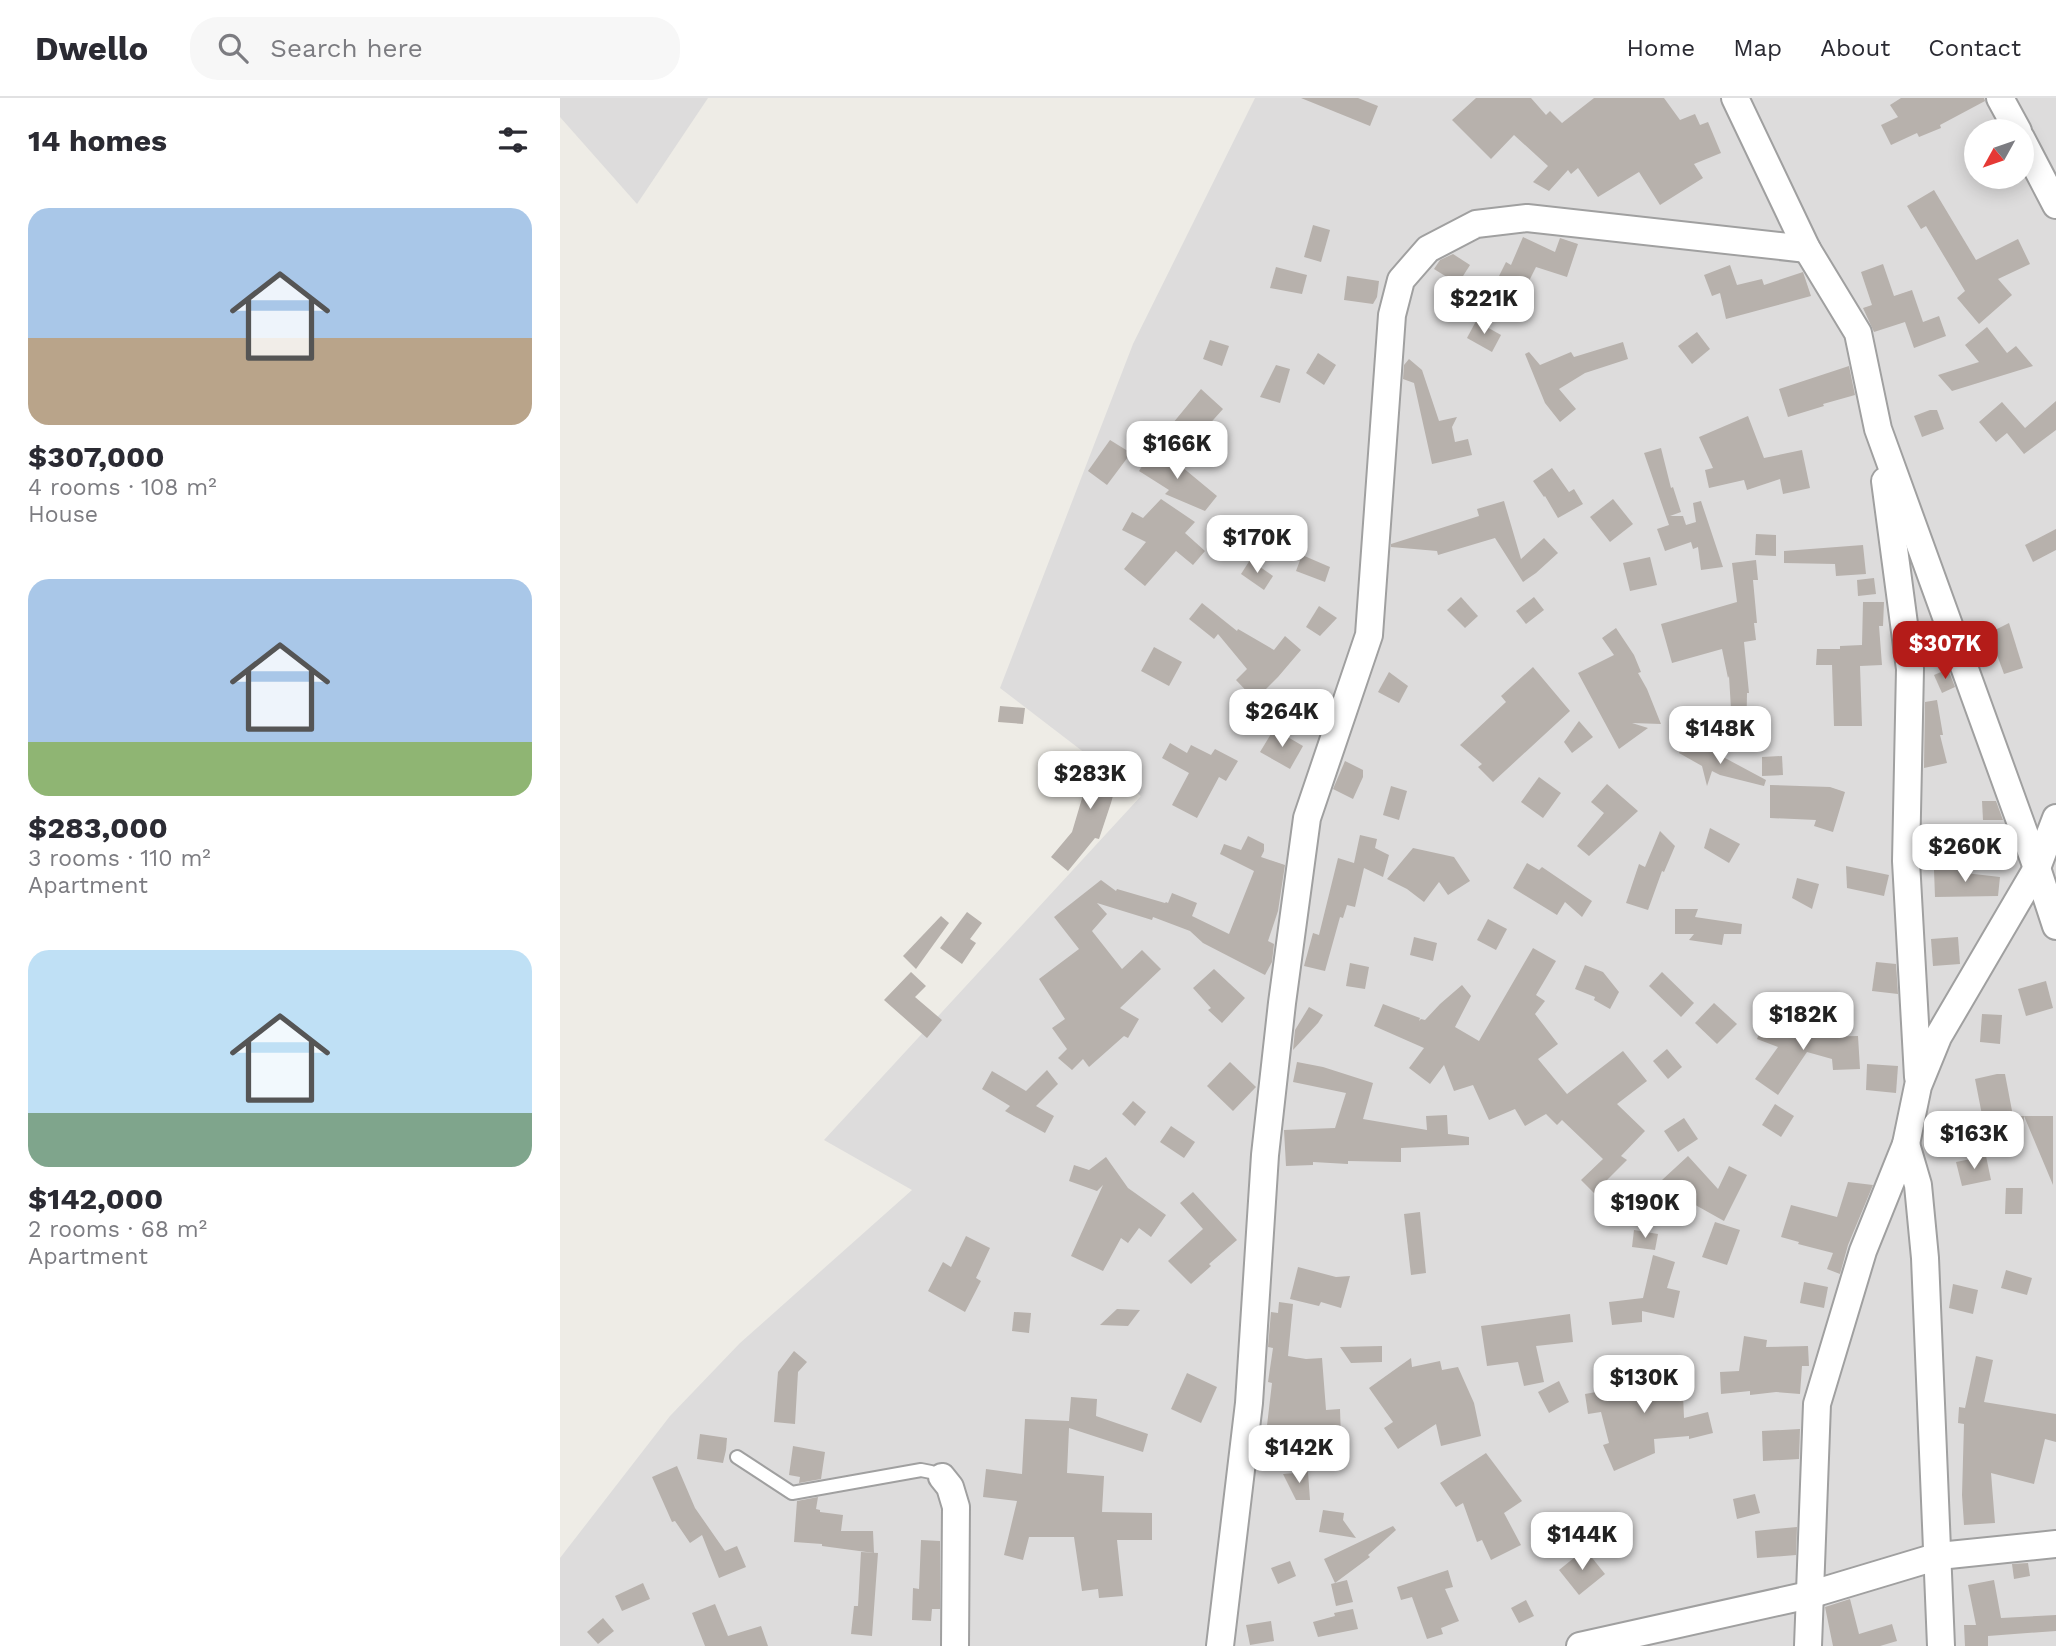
<!DOCTYPE html>
<html lang="en">
<head>
<meta charset="utf-8">
<style>
  body { margin:0; font-family:"Work Sans",sans-serif; background:#f7f7f7; color:#2b2b33; height:100vh; display:flex; flex-direction:column; font-size:26px; white-space:nowrap }
  * { box-sizing:border-box; margin:0 }
  p { font-size:23px; color:#7c7c81 }
  .icon { flex:none; width:38px; height:38px; fill:none; stroke:currentColor; stroke-width:2; stroke-linecap:round; stroke-linejoin:round }
  .map { position:relative; flex:1; overflow:hidden }
  .side { display:flex; flex-direction:column; background:#fff; width:560px }
  .side>* { flex:none }
  .needle { width:46px; rotate:230deg }
  .controls { position:absolute; left:1404px; top:21px; display:grid; gap:14px }
  .controls a { display:grid; place-items:center; width:70px; height:70px; border-radius:50%; background:#fff; box-shadow:0 4px 18px #0003; font-size:35px }
  .price { position:absolute; translate:-50% -60px; padding:0 16px; border-radius:14px; background:#fff; color:#222; font-size:23px; line-height:46px; filter:drop-shadow(0 2px 4px #0008) }
  .price::after { content:''; position:absolute; left:50%; top:42px; width:21px; height:16px; margin-left:-10px; background:inherit; clip-path:polygon(0 0,100% 0,50% 100%) }
  .price.current { background:#b41c19; color:#fff }
  ul { padding:0; list-style:none }
  li { display:grid; align-content:center; gap:14px; height:371px; padding:0 28px }
  li span { display:grid; place-items:center; height:217px; border-radius:21px; color:#555 }
  li>.icon { margin-inline-start:auto }
  span .icon { width:126px; height:126px; fill:#fffc; stroke-width:1 }
  li b { font-size:30px }
  h2 { display:flex; justify-content:space-between; align-items:center; height:84px; padding:0 28px; font-size:30px }
  header { display:flex; align-items:center; gap:42px; box-sizing:border-box; height:98px; padding:0 35px; background:#fff; border-bottom:2px solid #e1e1e2 }
  header strong { font-size:33px }
  nav { display:flex; gap:38px; margin-inline-start:auto; font-size:24px }
  .search { width:490px; height:63px; background:#f7f7f7; display:flex; align-items:center; gap:18px; box-sizing:border-box; padding:0 24px; border-radius:28px; color:#7c7c81; font-size:26px }
  main { display:flex; flex:1; min-height:0 }
  .map>svg:first-child { display:block }
</style>
</head>
<body>
<header>
<strong>Dwello</strong>
<div class="search"><svg class="icon" aria-label="search" viewBox="0 0 24 24"><circle cx="10" cy="10" r="6"/><path d="M15 15l6 6"/></svg>Search here</div>
<nav><a>Home</a><a>Map</a><a>About</a><a>Contact</a></nav>
</header>
<main>
<section class="side">
<h2>14 homes<svg class="icon" aria-label="filters" viewBox="0 0 24 24"><path d="M4 7h16M4 17h16"/><circle cx="9" cy="7" r="2"/><circle cx="15" cy="17" r="2"/></svg></h2>
<ul>
<li><span style="background:linear-gradient(#a9c7e8 60%,#b9a48a 0)"><svg class="icon" aria-label="home" viewBox="0 0 24 24"><path d="M3 11l9-7 9 7M6 9v11h12V9"/></svg></span><div><b>$307,000</b><p>4 rooms · 108 m²</p><p>House</p></div></li>
<li><span style="background:linear-gradient(#a9c7e8 75%,#8fb573 0)"><svg class="icon" aria-label="home" viewBox="0 0 24 24"><path d="M3 11l9-7 9 7M6 9v11h12V9"/></svg></span><div><b>$283,000</b><p>3 rooms · 110 m²</p><p>Apartment</p></div></li>
<li><span style="background:linear-gradient(#bfe0f5 75%,#7fa58c 0)"><svg class="icon" aria-label="home" viewBox="0 0 24 24"><path d="M3 11l9-7 9 7M6 9v11h12V9"/></svg></span><div><b>$142,000</b><p>2 rooms · 68 m²</p><p>Apartment</p></div></li>
</ul>
</section>
<div class="map">
<svg width="1496" height="1548" viewBox="0 0 1496 1548">
  <rect width="100%" height="100%" fill="#eeece6"/>
  <g fill="#dddcdc" fill-rule="evenodd">
    <path d="M0,0H148L77,106L0,19Z"/>
    <path d="M695,0H1496V1548H0V1460L110,1318L180,1245L352,1092L264,1042L581,698L440,590L573,246ZM1416,33H1461V79H1416Z"/>
  </g>
  <g fill="#b7b1ac">
    <path d="M741,0H798L818,8L810,28Z"/>
    <path d="M916,0H971L986,17L990,13L1002,25L1034,0H1104L1120,22L1135,16L1140,27L1148,24L1161,55L1134,66L1143,80L1100,107L1079,74L1038,99L1018,70L1011,76L1008,72L989,93L973,84L988,68L954,37L931,61L892,22Z"/>
    <path d="M1341,0H1424L1425,3L1380,27L1381,30L1359,39L1357,35L1331,47L1321,27L1338,19L1330,7Z"/>
    <path d="M1374,92L1416,162L1458,141L1470,166L1438,181L1452,197L1419,226L1397,200L1405,193L1366,128L1361,131L1347,108Z"/>
    <path d="M753,127L770,132L761,164L744,159Z"/>
    <path d="M963,139L995,154L1000,140L1018,146L1007,179L976,169L963,195L937,182L946,164L951,167Z"/>
    <path d="M893,156L910,167L898,186L874,171L880,162Z"/>
    <path d="M1323,166L1334,198L1352,192L1363,224L1379,218L1386,238L1354,250L1345,224L1314,234L1303,210L1312,207L1301,174Z"/>
    <path d="M1170,167L1177,187L1202,181L1204,187L1243,174L1251,198L1166,221L1160,195L1152,198L1144,177Z"/>
    <path d="M716,169L747,177L742,196L710,190Z"/>
    <path d="M787,178L819,183L817,199L813,206L784,202Z"/>
    <path d="M916,223L941,237L932,254L907,240Z"/>
    <path d="M1427,229L1447,255L1456,248L1473,268L1392,293L1378,277L1419,264L1405,247Z"/>
    <path d="M1137,234L1150,251L1132,266L1118,248Z"/>
    <path d="M650,242L669,248L662,268L643,261Z"/>
    <path d="M1063,244L1068,261L1025,275L999,291L1016,311L1000,324L985,305L965,256L969,254L980,267L1011,254L1014,259Z"/>
    <path d="M758,255L776,267L764,287L746,275Z"/>
    <path d="M849,261L862,272L879,323L897,319L892,329L895,344L908,341L912,357L872,366L854,285L843,281L844,267Z"/>
    <path d="M716,267L730,271L720,305L700,299Z"/>
    <path d="M1289,268L1295,297L1263,306L1264,308L1228,319L1219,291Z"/>
    <path d="M641,291L663,311L645,331L648,334L635,347L613,325Z"/>
    <path d="M1496,303V332L1464,356L1447,335L1436,344L1419,324L1442,304L1465,330Z"/>
    <path d="M1370,312H1377L1384,331L1362,339L1354,318Z"/>
    <path d="M1188,318L1204,360L1242,352L1250,390L1223,396L1220,381L1187,392L1184,382L1149,390L1145,372L1153,370L1139,339Z"/>
    <path d="M550,342L571,355L547,387L528,373Z"/>
    <path d="M1101,350L1111,390L1113,389L1121,414L1110,418H1123L1126,427L1136,424L1133,405L1141,403L1163,469L1141,472L1138,449L1133,451L1131,444L1105,453L1097,431L1109,427L1084,355Z"/>
    <path d="M593,351L622,369L657,398L645,413L605,396L609,392L579,373Z"/>
    <path d="M992,370L1009,394L1014,391L1023,406L998,420L985,398L984,399L973,383Z"/>
    <path d="M601,401L635,424L625,435L645,453L633,467L616,453L585,488L564,471L586,444L562,432L572,414L583,420Z"/>
    <path d="M1053,401L1073,426L1050,444L1030,419Z"/>
    <path d="M944,403L961,461L984,440L998,455L976,475L963,484L935,440L878,457L877,453L831,449V446L919,418L917,411Z"/>
    <path d="M711,421L727,427L720,444L705,438Z"/>
    <path d="M1496,431V452L1473,464L1465,447Z"/>
    <path d="M1196,436L1216,437V458L1195,457Z"/>
    <path d="M1303,447L1306,476L1276,478L1275,466L1224,465V453Z"/>
    <path d="M742,457L770,469L765,484L736,473Z"/>
    <path d="M1090,459L1097,487L1070,493L1063,465Z"/>
    <path d="M690,462L713,478L704,492L681,476Z"/>
    <path d="M1196,462L1198,482H1193L1197,525H1194L1196,542L1184,544L1189,595H1187L1186,649H1175L1173,628H1168V611H1171L1169,578L1168,580L1162,551L1112,565L1101,526L1177,504L1172,465Z"/>
    <path d="M1314,480L1316,496L1298,498L1297,482Z"/>
    <path d="M901,499L918,518L905,530L887,512Z"/>
    <path d="M974,499L984,512L966,526L956,513Z"/>
    <path d="M1303,504H1324L1323,528H1319L1322,567L1300,568L1302,628H1274L1272,567H1256L1257,551H1280V548L1302,547Z"/>
    <path d="M642,505L677,533L678,531L714,552L725,538L741,552L718,579L695,602L676,582L687,571L658,536L654,541L629,521Z"/>
    <path d="M759,508L777,520L760,538L746,529Z"/>
    <path d="M1449,525L1463,570L1444,576L1429,535Z"/>
    <path d="M1056,530L1074,557L1081,574L1078,575L1087,591L1101,626L1072,625L1088,630L1059,651L1018,575L1054,557L1042,540Z"/>
    <path d="M594,549L622,564L609,588L581,573Z"/>
    <path d="M973,569L1010,613L933,684L918,669L922,666L900,647L946,604L941,598Z"/>
    <path d="M1388,571L1395,589L1382,595L1374,577Z"/>
    <path d="M829,574L848,588L839,605L818,594Z"/>
    <path d="M1377,602L1383,637H1380L1387,665L1364,670L1365,604Z"/>
    <path d="M440,608L465,610L463,626L438,624Z"/>
    <path d="M1019,623L1033,639L1012,655L1004,644Z"/>
    <path d="M714,631L743,648L730,671L700,654Z"/>
    <path d="M610,645L627,655L631,647L651,657L655,651L678,663L666,683L659,679L637,720L612,707L629,675L602,660Z"/>
    <path d="M1135,645L1158,657L1157,659L1165,660L1206,682L1204,688L1160,677L1152,673L1147,688L1142,668L1119,655L1121,650L1138,654Z"/>
    <path d="M1222,658L1223,677L1202,678V659Z"/>
    <path d="M543,660L562,665L551,705L539,741L535,740L508,773L491,759L512,734L523,697L521,696L530,664L541,667Z"/>
    <path d="M785,663L803,672V679L793,701L773,691Z"/>
    <path d="M979,679L1001,695L983,720L961,704Z"/>
    <path d="M1047,686L1078,713L1029,758L1017,748L1044,715L1031,704Z"/>
    <path d="M1210,687L1270,689L1285,694L1273,734L1254,728L1256,722L1210,720Z"/>
    <path d="M831,688L847,693L839,722L823,717Z"/>
    <path d="M1422,703H1436L1443,722H1423Z"/>
    <path d="M1150,730L1180,746L1169,765L1144,750Z"/>
    <path d="M1100,733L1115,748L1104,774L1102,773L1088,812L1066,805L1079,766L1085,769Z"/>
    <path d="M800,737L817,741L815,750L829,757L823,779L804,770L795,809L787,807L783,820L780,819L765,873L744,868L753,835L759,837L778,760L794,765Z"/>
    <path d="M688,738L704,746V753L701,759L725,767L718,813L708,843L714,846L712,864L705,877L643,845L630,833L593,819L592,822L537,805L547,816L532,833L562,871L582,852L601,871L560,910L579,921L568,940L564,938L529,969L523,961L512,972L498,960L507,951L492,930L505,921L479,881L519,851L494,819L541,782L556,793L557,791L605,805L606,804L608,805L612,795L637,805L632,818L669,836L694,773L660,756L664,746L681,752Z"/>
    <path d="M853,750L894,759L910,783L888,797L879,784L864,804L847,791L827,781Z"/>
    <path d="M967,765L979,772L982,769L1032,803L1022,819L1005,804L997,817L953,790Z"/>
    <path d="M1286,768L1329,777L1324,798L1287,790Z"/>
    <path d="M1374,772H1405V775L1440,779L1438,798L1375,799Z"/>
    <path d="M1237,780L1259,786L1252,811L1232,800Z"/>
    <path d="M1115,811H1138L1135,819L1182,826L1181,836H1164L1162,847L1129,842L1134,836H1115Z"/>
    <path d="M407,814L422,825L410,841L416,845L402,866L380,850Z"/>
    <path d="M381,818L389,825L356,871L343,858Z"/>
    <path d="M928,821L947,831L936,852L917,842Z"/>
    <path d="M854,839L877,845L873,863L850,857Z"/>
    <path d="M1398,839L1400,866L1373,868L1371,841Z"/>
    <path d="M973,850L996,863L976,897L985,903L975,916L998,946L978,961L1007,996L1063,953L1087,983L1057,1006L1085,1033L1061,1058L1067,1062L1034,1095L1021,1082L1043,1061L1002,1022L997,1027L986,1016L965,1028L955,1011L929,1022L913,987L894,993L884,967L870,986L849,970L864,950L814,928L823,906L860,920L859,923L861,921L865,922L880,906L902,887L911,898L895,929L919,943Z"/>
    <path d="M1316,864L1336,866L1338,896L1312,893Z"/>
    <path d="M790,865L809,869L805,891L786,888Z"/>
    <path d="M1025,867L1043,874L1059,894L1050,911L1034,902L1035,899L1015,891Z"/>
    <path d="M654,871L685,900L662,925L648,912L651,910L633,890Z"/>
    <path d="M351,874L366,888L355,899L382,922L367,940L324,902Z"/>
    <path d="M1102,874L1134,905L1121,919L1089,888Z"/>
    <path d="M1486,883L1493,910L1466,918L1458,891Z"/>
    <path d="M1154,905L1177,926L1157,946L1135,925Z"/>
    <path d="M749,909L763,917L758,925L733,952L735,932Z"/>
    <path d="M1422,916L1442,917L1440,946L1420,944Z"/>
    <path d="M1205,921L1232,933L1235,922L1260,930L1257,939L1298,938L1300,971L1273,972L1272,961L1247,954L1218,997L1195,981L1218,949L1197,941Z"/>
    <path d="M1107,951L1122,969L1108,981L1093,963Z"/>
    <path d="M670,964L696,989L673,1013L647,988Z"/>
    <path d="M737,964L763,969L813,985L803,1021L867,1032L866,1018L887,1017L888,1036L909,1039V1047L841,1050V1064L788,1063V1066L753,1064V1067L726,1068L724,1032L775,1030L786,995L733,984Z"/>
    <path d="M1307,966L1338,968L1336,995L1306,992Z"/>
    <path d="M487,972L498,986L476,1008L494,1018L485,1035L445,1013L450,1008L422,991L432,973L466,993Z"/>
    <path d="M1437,976H1445L1453,1018H1493V1087L1464,1018L1463,1042L1431,1047L1426,1017H1422L1415,981Z"/>
    <path d="M573,1003L586,1014L575,1028L562,1016Z"/>
    <path d="M1215,1006L1234,1018L1221,1039L1202,1027Z"/>
    <path d="M1124,1020L1138,1041L1118,1054L1104,1033Z"/>
    <path d="M611,1028L635,1044L624,1060L600,1044Z"/>
    <path d="M1128,1058L1158,1091L1169,1068L1187,1077L1164,1123L1114,1095L1102,1082Z"/>
    <path d="M1426,1058L1431,1082L1402,1088L1396,1064Z"/>
    <path d="M546,1059L568,1090L606,1117L591,1139L579,1130L568,1145L561,1140L543,1173L511,1158L543,1087L537,1093L509,1083L514,1067L529,1072Z"/>
    <path d="M1288,1084L1313,1087L1288,1147L1280,1176L1267,1171L1273,1155L1238,1146L1239,1144L1221,1139L1231,1107L1277,1119Z"/>
    <path d="M1446,1090H1463L1462,1116H1445Z"/>
    <path d="M633,1094L677,1142L649,1166L651,1168L631,1186L608,1163L643,1131L620,1105Z"/>
    <path d="M860,1114L866,1175L851,1177L844,1116Z"/>
    <path d="M1155,1124L1180,1132L1167,1167L1142,1159Z"/>
    <path d="M1074,1132L1098,1136L1095,1152L1072,1149Z"/>
    <path d="M406,1138L430,1150L416,1180L421,1183L405,1214L368,1193L383,1164L391,1169Z"/>
    <path d="M1093,1157L1115,1164L1107,1190L1120,1193L1114,1220L1082,1213V1224L1052,1227L1049,1204L1083,1200Z"/>
    <path d="M738,1169L776,1179L790,1178L781,1210L761,1204L759,1208L730,1201Z"/>
    <path d="M1446,1172L1472,1180L1467,1197L1441,1190Z"/>
    <path d="M1244,1184L1268,1189L1264,1210L1240,1205Z"/>
    <path d="M1393,1186L1418,1192L1413,1216L1389,1210Z"/>
    <path d="M719,1204L733,1206L728,1258L746,1261L762,1260L766,1312L780,1311L781,1340L745,1341L706,1336L712,1285L708,1284L713,1250L708,1249L711,1214L718,1215Z"/>
    <path d="M557,1211L580,1212L568,1228L540,1227Z"/>
    <path d="M454,1214L471,1215L469,1235L452,1233Z"/>
    <path d="M1010,1216L1013,1244L976,1248L984,1284L964,1288L958,1264L927,1268L921,1228Z"/>
    <path d="M1184,1238L1207,1242L1206,1249L1248,1248L1249,1268H1242L1240,1296L1216,1294L1190,1297V1293L1161,1296L1160,1274L1179,1273Z"/>
    <path d="M822,1248V1264L791,1265L780,1249Z"/>
    <path d="M234,1253L247,1264L238,1274L235,1326L214,1324L218,1274Z"/>
    <path d="M1416,1258L1433,1262L1424,1304L1496,1316V1344L1485,1341L1474,1386L1431,1375L1435,1425L1404,1427L1402,1397L1404,1326L1398,1325L1399,1309L1405,1310Z"/>
    <path d="M851,1260L852,1269L880,1263L882,1272L898,1269L914,1305L921,1338L881,1348L876,1326L838,1351L824,1330L833,1324L809,1290Z"/>
    <path d="M1114,1268L1120,1297H1123L1124,1320L1148,1314L1153,1335L1129,1341V1338L1094,1341L1095,1355L1054,1373L1043,1347L1049,1345L1041,1314L1028,1316L1025,1296L1047,1292L1046,1284L1066,1281V1278Z"/>
    <path d="M627,1275L657,1289L641,1325L611,1311Z"/>
    <path d="M999,1283L1009,1304L989,1315L978,1294Z"/>
    <path d="M511,1299L537,1301L536,1318L588,1336L583,1354L509,1330L507,1375L544,1378L542,1414L592,1415V1442H557L563,1498L539,1500L538,1491L522,1493L514,1439H469L463,1462L444,1457L457,1403L423,1399L426,1371L462,1376L465,1321L509,1323Z"/>
    <path d="M1240,1331L1239,1361L1203,1363L1202,1333Z"/>
    <path d="M140,1336L167,1340L166,1352L163,1365L137,1361Z"/>
    <path d="M233,1348L265,1354L261,1381L239,1385L240,1379L229,1377Z"/>
    <path d="M926,1355L962,1403L944,1415L961,1447L931,1462L922,1442L917,1444L903,1405L896,1409L880,1385Z"/>
    <path d="M117,1368L135,1410L165,1453L177,1448L186,1469L159,1480L142,1437L130,1445L115,1423L112,1424L92,1379Z"/>
    <path d="M748,1374L750,1402H736L723,1376Z"/>
    <path d="M1195,1396L1200,1415L1177,1421L1173,1401Z"/>
    <path d="M258,1399L256,1411L260,1412V1414L283,1417L281,1433H313L314,1455L262,1448V1446L234,1444L237,1403Z"/>
    <path d="M763,1412L784,1415L783,1422L796,1440L759,1434Z"/>
    <path d="M833,1428L836,1432L808,1457L810,1459L775,1485L764,1461Z"/>
    <path d="M1237,1429L1236,1457L1197,1460L1195,1433Z"/>
    <path d="M361,1442L380,1443V1511H372L371,1523L352,1522L353,1490L359,1491Z"/>
    <path d="M1025,1451L1045,1476L1019,1497L999,1472Z"/>
    <path d="M301,1454L318,1455L312,1538L291,1536L294,1508H298Z"/>
    <path d="M730,1463L736,1478L718,1486L711,1470Z"/>
    <path d="M1468,1465L1470,1478L1454,1481L1452,1466Z"/>
    <path d="M888,1472L893,1489L885,1491L899,1523L881,1530L883,1536L867,1541L852,1499L841,1502L837,1489Z"/>
    <path d="M787,1482L793,1504L776,1508L771,1486Z"/>
    <path d="M1434,1482L1441,1520L1496,1517V1533L1428,1538V1548H1405L1404,1527H1416L1408,1487Z"/>
    <path d="M83,1485L90,1501L62,1513L55,1498Z"/>
    <path d="M1290,1501L1299,1536L1332,1526L1337,1543L1320,1548H1273L1265,1509Z"/>
    <path d="M966,1502L974,1518L959,1525L951,1510Z"/>
    <path d="M155,1506L168,1538L201,1528L208,1548H145L132,1515Z"/>
    <path d="M793,1511L798,1531L758,1539L753,1524L775,1518L774,1515Z"/>
    <path d="M43,1520L54,1533L38,1546L27,1534Z"/>
    <path d="M711,1523L714,1543L690,1547L686,1527Z"/>
  </g>
  <g fill="none" stroke-linecap="round" stroke-linejoin="round">
    <g stroke="#a0a0a0" stroke-width="16">
      <path id="lane" d="M177,1359L232,1395L361,1372L371,1374L382,1379"/>
    </g>
    <g stroke="#a0a0a0" stroke-width="30">
      <g id="street">
        <path d="M1175,0L1247,151L1298,235L1318,331L1477,770L1496,828"/>
        <path d="M1440,0L1458,33"/>
        <path d="M1461,40L1496,107"/>
        <path d="M1325,383L1350,571L1346,763L1358,979"/>
        <path d="M1346,1046L1358,1087L1365,1160L1381,1548"/>
        <path d="M382,1379L390,1389L396,1409L395,1548"/>
        <path d="M660,1548L689,1305L705,1057L722,905L747,720L809,537L832,217L841,182L868,151L916,126L967,120L1247,151"/>
        <path d="M1020,1548L1249,1497L1379,1458L1496,1446"/>
        <path d="M1248,1548L1257,1306L1303,1153L1346,1046L1358,988L1378,939L1477,770L1496,720"/>
      </g>
    </g>
    <use href="#lane" stroke="#fff" stroke-width="12"/>
    <use href="#street" stroke="#fff" stroke-width="26"/>
  </g>
</svg>
<div class="controls">
<a><svg class="needle" viewBox="-14 -14 28 28"><path d="M0-13l5 13h-10z" fill="#e53935"/><path d="M0 13l5-13h-10z" fill="#7c7c81"/></svg></a>
</div>
<b class="price" style="left:924px;top:238px">$221K</b>
<b class="price" style="left:617px;top:383px">$166K</b>
<b class="price" style="left:697px;top:477px">$170K</b>
<b class="price current" style="left:1385px;top:583px">$307K</b>
<b class="price" style="left:722px;top:651px">$264K</b>
<b class="price" style="left:1160px;top:668px">$148K</b>
<b class="price" style="left:530px;top:713px">$283K</b>
<b class="price" style="left:1405px;top:786px">$260K</b>
<b class="price" style="left:1243px;top:954px">$182K</b>
<b class="price" style="left:1414px;top:1073px">$163K</b>
<b class="price" style="left:1085px;top:1142px">$190K</b>
<b class="price" style="left:1084px;top:1317px">$130K</b>
<b class="price" style="left:739px;top:1387px">$142K</b>
<b class="price" style="left:1022px;top:1474px">$144K</b>
</div>
</main>
</body>
</html>
